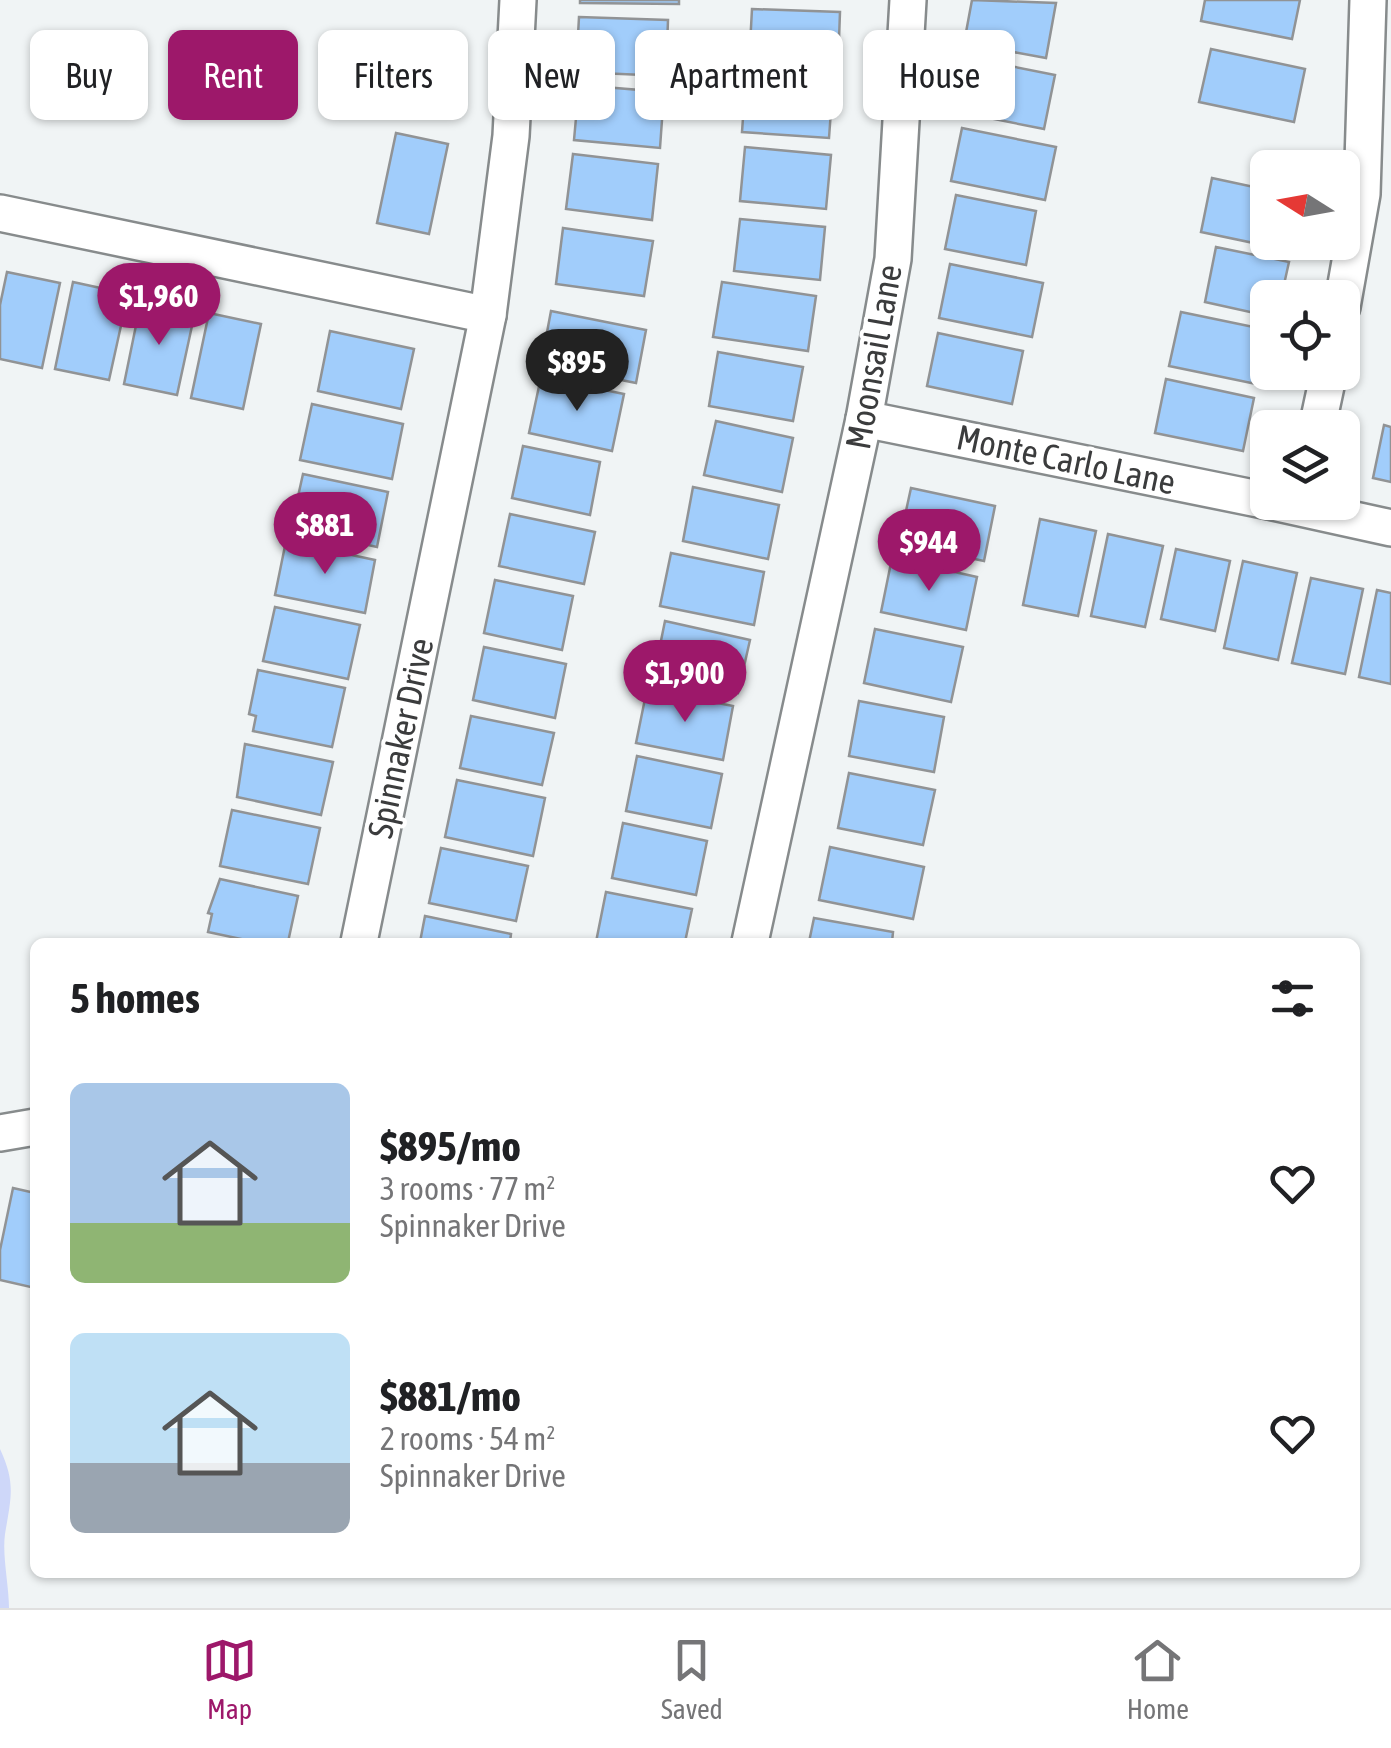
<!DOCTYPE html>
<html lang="en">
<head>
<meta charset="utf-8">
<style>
  body { margin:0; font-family:"Asap Condensed",sans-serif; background:#f6f6f6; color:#202124; height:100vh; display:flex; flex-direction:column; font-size:38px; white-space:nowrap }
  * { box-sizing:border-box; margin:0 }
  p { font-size:32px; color:#757577 }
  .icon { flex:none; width:55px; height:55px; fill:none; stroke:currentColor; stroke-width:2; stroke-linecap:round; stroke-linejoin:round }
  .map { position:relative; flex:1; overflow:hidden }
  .sheet { position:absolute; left:30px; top:938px; width:1330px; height:640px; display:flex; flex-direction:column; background:#fff; border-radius:15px; box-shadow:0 2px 8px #0004 }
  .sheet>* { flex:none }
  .top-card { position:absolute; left:30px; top:30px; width:1332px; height:90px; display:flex; gap:20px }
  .needle { width:65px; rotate:281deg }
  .tools { position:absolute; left:1250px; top:150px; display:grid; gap:20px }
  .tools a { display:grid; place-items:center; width:110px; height:110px; border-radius:15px; background:#fff; box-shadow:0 2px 8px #0004; font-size:50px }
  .price { position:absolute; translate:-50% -85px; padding:0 22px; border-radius:35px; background:#9d186a; color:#fff; font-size:32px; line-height:65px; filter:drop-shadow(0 2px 5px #0008) }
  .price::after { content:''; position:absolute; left:50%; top:60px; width:30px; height:22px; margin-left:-15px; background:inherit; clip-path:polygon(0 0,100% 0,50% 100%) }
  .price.selected { background:#222; color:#fff }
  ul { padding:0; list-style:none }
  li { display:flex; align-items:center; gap:30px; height:250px; padding:0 40px }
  li span { display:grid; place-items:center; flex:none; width:280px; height:200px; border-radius:15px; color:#555 }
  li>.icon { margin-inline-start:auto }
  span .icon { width:120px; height:120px; fill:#fffc; stroke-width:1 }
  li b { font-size:42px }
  h2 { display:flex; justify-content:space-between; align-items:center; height:120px; padding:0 40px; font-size:42px }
  .tag { padding:0 35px; border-radius:15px; background:#fff; box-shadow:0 2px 8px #0004; font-size:35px; line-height:90px }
  .tag.selected { background:#9d186a; color:#fff }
  .tabs { display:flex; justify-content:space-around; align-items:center; height:140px; border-top:2px solid #e0e0e0; background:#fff; font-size:28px; color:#757577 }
  .tabs a { display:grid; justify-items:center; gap:5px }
  .tabs .selected { color:#9d186a }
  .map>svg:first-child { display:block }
</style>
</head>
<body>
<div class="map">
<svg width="1391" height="1608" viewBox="0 0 1391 1608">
  <rect width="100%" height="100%" fill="#f0f4f5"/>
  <path fill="#ced7f9" d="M0,1449C16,1483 11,1498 5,1534C2,1556 9,1585 9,1608H0Z"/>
  <g fill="#a1cdfb" stroke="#919395" stroke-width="2.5">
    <path d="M580,0H679V4L580,3Z"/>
    <path d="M972,0L1056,3L1046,58L964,43Z"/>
    <path d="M1205,0H1300L1292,39L1201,21Z"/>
    <path d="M752,9L840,12L838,67L749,64Z"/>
    <path d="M579,17L668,20L666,76L576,72Z"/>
    <path d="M1211,49L1305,69L1294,122L1199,102Z"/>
    <path d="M970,58L1055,75L1044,129L959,112Z"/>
    <path d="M746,76L833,83L829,138L742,132Z"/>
    <path d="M579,85L664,92L660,148L574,140Z"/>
    <path d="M962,128L1056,147L1045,200L951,181Z"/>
    <path d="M396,133L448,144L429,234L377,223Z"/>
    <path d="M745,147L831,155L826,209L740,201Z"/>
    <path d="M573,154L658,164L652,220L566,209Z"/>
    <path d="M1212,178L1268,190V242H1288L1287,250L1201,232Z"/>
    <path d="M956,195L1036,211L1026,265L945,249Z"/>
    <path d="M740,219L825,227L820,280L734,271Z"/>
    <path d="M563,228L653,241L644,296L556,284Z"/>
    <path d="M1216,247L1289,262L1281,298H1268V316L1205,302Z"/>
    <path d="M950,264L1043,283L1032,337L939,318Z"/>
    <path d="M7,272L60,283L42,368L0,359V305Z"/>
    <path d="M73,282L128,294L109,380L55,369Z"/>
    <path d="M722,282L816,296L808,351L713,337Z"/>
    <path d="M141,301L195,312L177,395L124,384Z"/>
    <path d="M551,311L646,330L636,383L541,364Z"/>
    <path d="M1181,312L1268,330L1261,385L1169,366Z"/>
    <path d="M209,313L261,324L243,409L191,398Z"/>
    <path d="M330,331L414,349L401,409L318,391Z"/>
    <path d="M938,333L1023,351L1012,404L927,386Z"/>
    <path d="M718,352L803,367L793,421L709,406Z"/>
    <path d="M541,377L624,394L612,451L529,433Z"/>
    <path d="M1166,379L1254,398L1243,451L1155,433Z"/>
    <path d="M312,404L403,424L392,479L300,460Z"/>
    <path d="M716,421L793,438L782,492L704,475Z"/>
    <path d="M1384,425L1391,427V482L1373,478Z"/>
    <path d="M523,446L600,462L590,515L512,498Z"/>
    <path d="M303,474L388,492L377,547L291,528Z"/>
    <path d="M693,487L779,505L768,559L683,541Z"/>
    <path d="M911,488L995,506L984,561L899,543Z"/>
    <path d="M510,514L595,532L584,584L499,566Z"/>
    <path d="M1040,519L1096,531L1078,616L1023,605Z"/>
    <path d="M1108,534L1163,546L1145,627L1091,616Z"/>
    <path d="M286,541L375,560L365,613L275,595Z"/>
    <path d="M1176,549L1230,561L1215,631L1161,619Z"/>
    <path d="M671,553L764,572L754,625L660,606Z"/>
    <path d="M892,558L977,577L966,630L881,612Z"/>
    <path d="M1243,561L1297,573L1278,660L1224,648Z"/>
    <path d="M1311,578L1363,589L1345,674L1292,663Z"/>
    <path d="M495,580L573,596L562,650L484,633Z"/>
    <path d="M1377,590L1391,593V684L1359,677Z"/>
    <path d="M275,607L360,625L348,679L263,661Z"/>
    <path d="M665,621L750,640L738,693L654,675Z"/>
    <path d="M875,629L963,647L951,702L864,683Z"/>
    <path d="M484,647L566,664L555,718L473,700Z"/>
    <path d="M258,670L345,688L332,747L253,731L256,716L249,714Z"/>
    <path d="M647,689L733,706L723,760L636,743Z"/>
    <path d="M859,701L944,717L934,772L849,756Z"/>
    <path d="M471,716L554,733L542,785L460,768Z"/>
    <path d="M245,744L333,762L321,815L237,797Z"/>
    <path d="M637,756L722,774L711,828L626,811Z"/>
    <path d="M849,773L935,790L923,845L838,828Z"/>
    <path d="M457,780L545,798L533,856L445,837Z"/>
    <path d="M232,810L320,828L308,884L220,866Z"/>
    <path d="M623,823L707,841L696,895L612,878Z"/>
    <path d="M830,847L924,867L913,919L819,900Z"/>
    <path d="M441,848L528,866L516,921L429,903Z"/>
    <path d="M220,879L298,896L288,942H255L208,932L212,914L208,913Z"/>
    <path d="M606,892L692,909L685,942H596Z"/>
    <path d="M425,916L511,934L510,942H420Z"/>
    <path d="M814,918L893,932L892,942H809Z"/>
    <path d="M13,1188L35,1193V1288L0,1280V1250Z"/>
  </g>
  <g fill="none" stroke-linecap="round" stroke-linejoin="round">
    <g stroke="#878b8c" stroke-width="40">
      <g id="minor">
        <path d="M0,213L488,315"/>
        <path d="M1342,307L1362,194L1368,0"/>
        <path d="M864,419L1268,501"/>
        <path d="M1317,428L1329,372"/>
        <path d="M1273,502L1391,528"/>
        <path d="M359,942L488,315L511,136L518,0"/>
        <path d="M750,942L864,419L893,259L908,0"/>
        <path d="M0,1133L35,1127"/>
      </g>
    </g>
    <use href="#minor" stroke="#fff" stroke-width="35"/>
  </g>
  <g text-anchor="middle" stroke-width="8" stroke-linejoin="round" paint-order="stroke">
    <g font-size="35" fill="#3b3c3d" stroke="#fff">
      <text transform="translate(874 357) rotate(-80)" y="12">Moonsail Lane</text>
      <text transform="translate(1066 460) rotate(12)" y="12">Monte Carlo Lane</text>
      <text transform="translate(401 738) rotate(-78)" y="12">Spinnaker Drive</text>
    </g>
  </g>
</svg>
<div class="tools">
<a><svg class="needle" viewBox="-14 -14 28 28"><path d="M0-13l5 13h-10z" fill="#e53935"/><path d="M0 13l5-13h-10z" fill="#757577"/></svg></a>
<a><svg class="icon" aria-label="locate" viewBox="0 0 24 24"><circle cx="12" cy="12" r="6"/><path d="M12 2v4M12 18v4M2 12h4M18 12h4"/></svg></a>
<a><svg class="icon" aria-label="layers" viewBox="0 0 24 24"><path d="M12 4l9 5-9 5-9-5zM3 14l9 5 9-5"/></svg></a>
</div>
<b class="price" style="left:159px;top:348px">$1,960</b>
<b class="price selected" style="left:577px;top:414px">$895</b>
<b class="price" style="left:325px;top:577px">$881</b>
<b class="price" style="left:929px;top:594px">$944</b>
<b class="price" style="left:685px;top:725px">$1,900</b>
<div class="top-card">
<a class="tag">Buy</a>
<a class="tag selected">Rent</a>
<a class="tag">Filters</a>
<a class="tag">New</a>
<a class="tag">Apartment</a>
<a class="tag">House</a>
</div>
<section class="sheet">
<h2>5 homes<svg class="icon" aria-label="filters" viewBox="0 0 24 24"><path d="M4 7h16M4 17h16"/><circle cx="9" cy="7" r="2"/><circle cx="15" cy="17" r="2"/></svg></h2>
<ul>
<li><span style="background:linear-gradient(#a9c7e8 70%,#8fb573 0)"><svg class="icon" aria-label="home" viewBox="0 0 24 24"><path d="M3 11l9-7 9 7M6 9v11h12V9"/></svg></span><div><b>$895/mo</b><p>3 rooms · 77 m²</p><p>Spinnaker Drive</p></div><svg class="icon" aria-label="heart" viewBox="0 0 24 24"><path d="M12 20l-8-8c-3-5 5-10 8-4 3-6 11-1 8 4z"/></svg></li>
<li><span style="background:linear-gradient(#bfe0f5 65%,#9aa5b1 0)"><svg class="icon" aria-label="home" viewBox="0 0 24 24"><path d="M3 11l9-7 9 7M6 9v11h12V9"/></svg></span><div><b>$881/mo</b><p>2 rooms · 54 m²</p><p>Spinnaker Drive</p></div><svg class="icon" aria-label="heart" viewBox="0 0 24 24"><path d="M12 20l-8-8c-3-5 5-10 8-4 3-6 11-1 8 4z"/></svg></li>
</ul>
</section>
</div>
<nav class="tabs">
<a class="selected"><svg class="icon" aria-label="map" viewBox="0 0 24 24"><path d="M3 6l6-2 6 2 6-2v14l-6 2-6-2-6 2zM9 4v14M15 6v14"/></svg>Map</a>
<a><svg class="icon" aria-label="saved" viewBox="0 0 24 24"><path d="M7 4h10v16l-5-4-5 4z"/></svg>Saved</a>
<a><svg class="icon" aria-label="home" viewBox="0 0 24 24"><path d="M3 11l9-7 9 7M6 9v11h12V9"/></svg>Home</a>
</nav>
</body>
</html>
